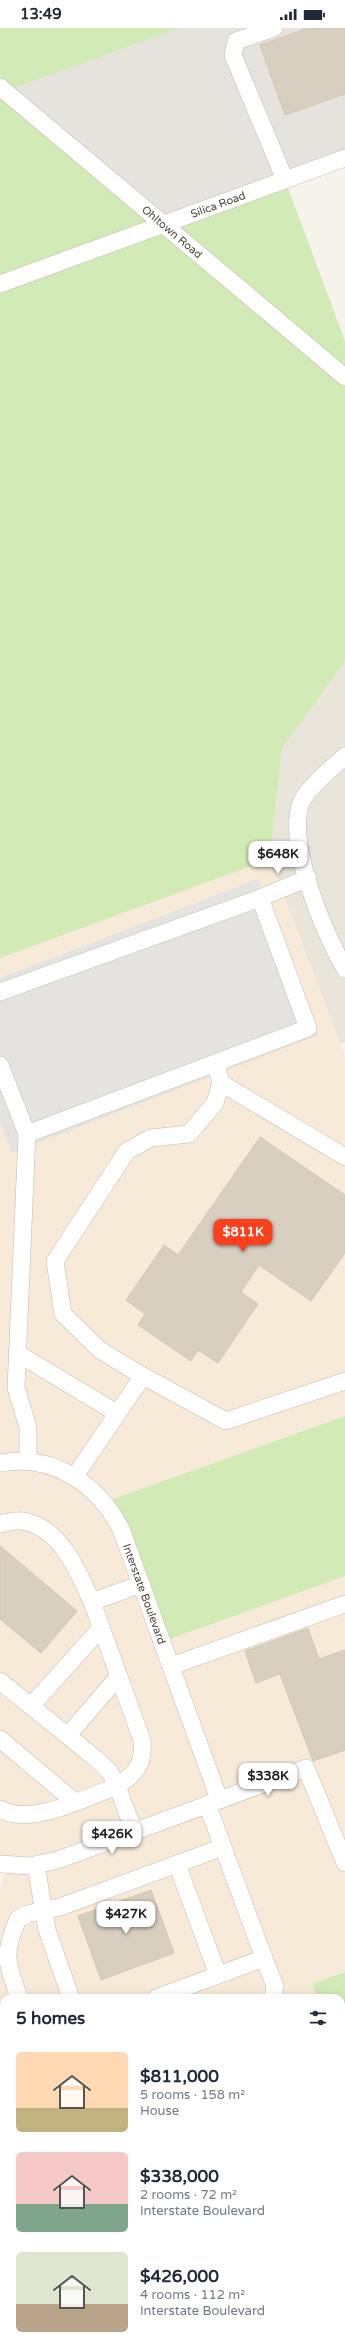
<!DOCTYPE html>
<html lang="en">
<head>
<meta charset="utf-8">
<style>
  body { margin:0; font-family:"Varela Round",sans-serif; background:#f2f2f3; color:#1f2937; height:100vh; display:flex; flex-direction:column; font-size:15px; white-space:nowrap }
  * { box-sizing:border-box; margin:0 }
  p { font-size:13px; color:#747a83 }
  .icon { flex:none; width:22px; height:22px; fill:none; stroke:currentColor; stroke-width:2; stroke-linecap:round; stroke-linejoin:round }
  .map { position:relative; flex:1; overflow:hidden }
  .panel { position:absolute; left:0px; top:1966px; width:345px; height:356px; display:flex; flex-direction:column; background:#fff; border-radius:12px 12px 0 0; box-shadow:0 2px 10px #0003 }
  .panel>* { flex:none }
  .price { position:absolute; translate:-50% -34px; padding:0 9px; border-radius:8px; background:#fff; color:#222; font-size:13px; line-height:26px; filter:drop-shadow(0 1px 2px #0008) }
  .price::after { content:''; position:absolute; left:50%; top:24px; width:12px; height:9px; margin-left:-6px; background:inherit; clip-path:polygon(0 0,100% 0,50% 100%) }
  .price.active { background:#fc3f1d; color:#fff }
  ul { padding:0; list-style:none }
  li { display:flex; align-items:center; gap:12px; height:100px; padding:0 16px }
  li span { display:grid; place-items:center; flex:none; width:112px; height:80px; border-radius:6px; color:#555 }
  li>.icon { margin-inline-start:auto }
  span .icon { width:48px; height:48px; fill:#fffc; stroke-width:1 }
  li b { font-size:17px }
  h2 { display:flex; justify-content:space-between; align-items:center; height:48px; padding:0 16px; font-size:17px }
  .status { display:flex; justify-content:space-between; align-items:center; height:28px; padding:0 20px; background:#fff; direction:ltr }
  .status svg { height:11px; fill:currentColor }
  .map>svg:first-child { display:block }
</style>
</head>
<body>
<div class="status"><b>13:49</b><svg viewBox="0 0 49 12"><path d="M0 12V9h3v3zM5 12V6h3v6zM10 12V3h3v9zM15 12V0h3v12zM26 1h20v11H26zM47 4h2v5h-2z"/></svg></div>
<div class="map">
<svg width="345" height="2322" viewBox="0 0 345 2322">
  <rect width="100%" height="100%" fill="#f6f3ec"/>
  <path fill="#eae5da" d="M345,633V1014L340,1015L270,831L282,721Z"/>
  <g fill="#f7ead8">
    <path d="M270,831L345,1029V1388L105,1474L162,1614L345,1548V1944L312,1956L317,1970H4V2031L0,2021V1862L7,1838L0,1836V930Z"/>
    <path d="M345,2272V2322H210L221,2318H341V2274Z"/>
  </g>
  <path fill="#e6e2dd" d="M180,0H345V130L164,196L5,63Z"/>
  <g fill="#d2eab5">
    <path d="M0,0H180L6,63L164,196L285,152L345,313V633L282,721L270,831L0,930Z"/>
    <path d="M345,1388V1548L162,1614L105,1474Z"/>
    <path d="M345,1944V2068L341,2070V1970H317L312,1956Z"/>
    <path d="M0,2021L4,2031V2174L0,2175Z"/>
    <path d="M345,2203V2272L341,2274V2204Z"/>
    <path d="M93,2318H220L210,2322H86Z"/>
  </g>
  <path fill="#e5e3e0" d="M258,851L318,1007L12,1125L0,1093V950Z"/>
  <g fill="#d8cfc1" stroke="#d3c7b4">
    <path d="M308,0H345V66L285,87L260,17Z"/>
    <path d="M260,1109L345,1167V1225L311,1273L259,1237L241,1264L258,1276L218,1335L198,1322L191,1333L138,1297L145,1286L126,1272L164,1217L178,1227Z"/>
    <path d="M0,1518L77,1583L41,1625L0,1591Z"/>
    <path d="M308,1600L319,1631L345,1622V1722L313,1733L280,1646L256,1655L245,1623Z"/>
    <path d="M151,1862L174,1925L101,1952L78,1888Z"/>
  </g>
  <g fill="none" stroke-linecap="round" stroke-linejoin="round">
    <g stroke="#c2bbae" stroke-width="18">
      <g id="minor">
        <path d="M274,0L236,13L233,27L285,152"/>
        <path id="s1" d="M0,59L345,349"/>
        <path id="s2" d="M0,256L345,130"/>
        <path d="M345,728C334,738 306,761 301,775C286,816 324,904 345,941"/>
        <path d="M260,870L308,850"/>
        <path d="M0,964L260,870L308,1000L27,1106"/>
        <path d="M0,1037L27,1106L16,1360L28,1399V1434"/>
        <path d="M218,1044L221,1055L345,1129"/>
        <path d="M17,1325L117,1385"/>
        <path d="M143,1348L100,1322L63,1286L55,1233L127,1123L151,1110L189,1106L215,1075L221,1055"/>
        <path id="s3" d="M0,1435C53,1426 97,1455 121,1501L219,1771"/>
        <path d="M75,1448L143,1348L226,1393L345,1353"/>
        <path d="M0,1496C7,1495 15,1492 22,1493C60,1498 78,1543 92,1574L141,1556"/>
        <path d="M171,1638L345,1576"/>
        <path d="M0,1653L95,1730L110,1744L117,1758C137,1745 144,1736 142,1712L92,1574"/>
        <path d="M31,1678L101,1600"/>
        <path d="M68,1707L119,1648"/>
        <path d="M0,1711L75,1774"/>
        <path d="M0,1781C30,1799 87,1769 117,1758L134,1803"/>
        <path d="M0,1836L30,1838L58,1832L306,1740L345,1835"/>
        <path d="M36,1837L47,1902L71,1970"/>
        <path d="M264,1930L275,1958L273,1970"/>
        <path d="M218,1947L177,1836L223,1819"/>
        <path d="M19,1970C7,1934 2,1928 18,1891L27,1886L60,1879L177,1836"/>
        <path d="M156,1970L264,1930L207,1776"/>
      </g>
    </g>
    <g stroke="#e0a43c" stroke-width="23">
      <g id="highway">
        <path d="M341,2069L345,2068"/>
        <path d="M341,2153L345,2152"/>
        <path d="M0,2175L4,2174"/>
        <path d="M341,2188L345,2186"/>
        <path d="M0,2196L4,2194"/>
        <path d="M0,2278L4,2277"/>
        <path d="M61,2322L68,2318"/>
      </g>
    </g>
    <use href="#minor" stroke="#fff" stroke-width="17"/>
    <use href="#highway" stroke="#ffcf6e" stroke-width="22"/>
  </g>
  <g text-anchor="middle" stroke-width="3.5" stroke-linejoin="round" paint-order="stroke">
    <g font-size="11" fill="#4b4439" stroke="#fff">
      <text dy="4" stroke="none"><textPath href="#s2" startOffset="232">Silica Road</textPath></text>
      <text dy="4" stroke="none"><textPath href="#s1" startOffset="225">Ohltown Road</textPath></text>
      <text dy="4" stroke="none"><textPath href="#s3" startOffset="217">Interstate Boulevard</textPath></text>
    </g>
  </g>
</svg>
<b class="price" style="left:278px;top:847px">$648K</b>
<b class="price active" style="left:243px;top:1225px">$811K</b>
<b class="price" style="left:268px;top:1769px">$338K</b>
<b class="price" style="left:112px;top:1827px">$426K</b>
<b class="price" style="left:126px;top:1907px">$427K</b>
<section class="panel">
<h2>5 homes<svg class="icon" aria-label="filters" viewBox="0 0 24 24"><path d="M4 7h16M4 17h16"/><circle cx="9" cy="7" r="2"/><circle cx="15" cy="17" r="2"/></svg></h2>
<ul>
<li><span style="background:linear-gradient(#ffd9b3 70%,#c2b280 0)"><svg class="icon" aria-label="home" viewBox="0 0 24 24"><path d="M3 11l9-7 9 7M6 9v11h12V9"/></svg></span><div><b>$811,000</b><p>5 rooms · 158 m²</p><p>House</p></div></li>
<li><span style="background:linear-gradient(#f6c9c9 65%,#7fa58c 0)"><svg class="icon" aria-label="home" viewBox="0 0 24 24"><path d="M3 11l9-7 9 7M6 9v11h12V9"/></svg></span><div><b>$338,000</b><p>2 rooms · 72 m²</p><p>Interstate Boulevard</p></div></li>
<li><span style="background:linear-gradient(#dfe7d0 65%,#b9a48a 0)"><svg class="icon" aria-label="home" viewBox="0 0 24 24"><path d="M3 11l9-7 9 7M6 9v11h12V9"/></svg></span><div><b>$426,000</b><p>4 rooms · 112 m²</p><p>Interstate Boulevard</p></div></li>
</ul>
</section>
</div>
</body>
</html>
